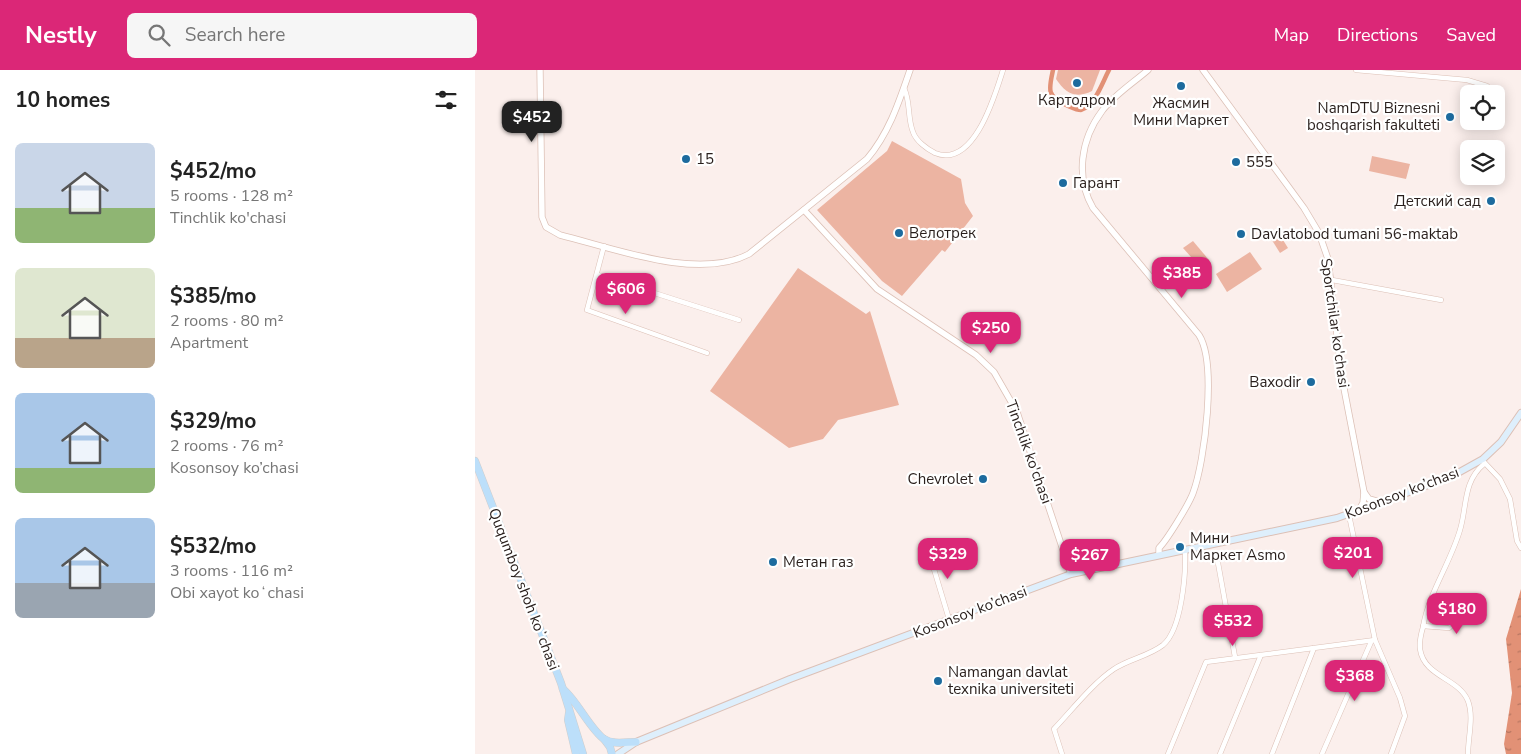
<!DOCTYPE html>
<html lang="en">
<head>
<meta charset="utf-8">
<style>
  body { margin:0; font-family:"Nunito Sans",sans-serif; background:#f6f6f6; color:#222; height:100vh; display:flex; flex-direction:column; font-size:19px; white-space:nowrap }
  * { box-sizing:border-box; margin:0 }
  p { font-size:16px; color:#767676 }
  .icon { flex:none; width:28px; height:28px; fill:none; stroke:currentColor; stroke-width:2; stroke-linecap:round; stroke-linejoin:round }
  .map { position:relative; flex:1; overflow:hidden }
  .side { display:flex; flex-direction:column; background:#fff; width:475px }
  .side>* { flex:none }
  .controls { position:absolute; left:985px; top:15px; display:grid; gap:10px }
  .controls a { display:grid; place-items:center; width:45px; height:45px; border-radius:8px; background:#fff; box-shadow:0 2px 12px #0003; font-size:25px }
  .price { position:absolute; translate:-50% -42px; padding:0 11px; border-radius:10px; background:#db2777; color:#fff; font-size:16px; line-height:32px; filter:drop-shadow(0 1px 2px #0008) }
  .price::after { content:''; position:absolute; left:50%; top:30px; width:15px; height:11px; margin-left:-8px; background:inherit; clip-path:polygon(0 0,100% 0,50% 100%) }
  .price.active { background:#222; color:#fff }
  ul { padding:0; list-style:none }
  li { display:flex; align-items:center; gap:15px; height:125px; padding:0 15px }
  li span { display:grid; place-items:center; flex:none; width:140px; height:100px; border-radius:8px; color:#555 }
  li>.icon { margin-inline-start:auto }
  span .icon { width:60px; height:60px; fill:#fffc; stroke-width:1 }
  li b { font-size:21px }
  h2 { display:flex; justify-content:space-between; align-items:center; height:60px; padding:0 15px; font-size:21px }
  header { display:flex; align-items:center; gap:30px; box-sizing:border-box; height:70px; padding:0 25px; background:#db2777; color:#fff }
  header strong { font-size:24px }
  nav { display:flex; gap:28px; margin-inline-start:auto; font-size:18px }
  .search { width:350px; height:45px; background:#f6f6f6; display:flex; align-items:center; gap:12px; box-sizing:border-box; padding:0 18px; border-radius:8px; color:#767676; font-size:19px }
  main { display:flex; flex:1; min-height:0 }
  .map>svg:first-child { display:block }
</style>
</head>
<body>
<header>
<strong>Nestly</strong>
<div class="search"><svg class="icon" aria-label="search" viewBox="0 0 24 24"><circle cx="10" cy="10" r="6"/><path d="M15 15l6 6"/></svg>Search here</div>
<nav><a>Map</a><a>Directions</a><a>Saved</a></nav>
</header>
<main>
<section class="side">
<h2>10 homes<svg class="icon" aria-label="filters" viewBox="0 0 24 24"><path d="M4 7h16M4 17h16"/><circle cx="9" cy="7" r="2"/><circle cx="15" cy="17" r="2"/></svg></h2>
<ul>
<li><span style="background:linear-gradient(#c9d6e8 65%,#8fb573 0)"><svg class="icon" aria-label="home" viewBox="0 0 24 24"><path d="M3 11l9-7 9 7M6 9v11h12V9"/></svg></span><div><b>$452/mo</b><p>5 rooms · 128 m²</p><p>Tinchlik ko'chasi</p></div></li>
<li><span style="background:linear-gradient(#dfe7d0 70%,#b9a48a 0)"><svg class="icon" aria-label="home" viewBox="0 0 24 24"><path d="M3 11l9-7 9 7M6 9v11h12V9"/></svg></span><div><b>$385/mo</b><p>2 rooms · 80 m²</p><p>Apartment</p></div></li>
<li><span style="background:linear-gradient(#a9c7e8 75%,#8fb573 0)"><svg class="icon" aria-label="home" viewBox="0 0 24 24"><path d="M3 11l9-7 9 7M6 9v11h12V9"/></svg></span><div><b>$329/mo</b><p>2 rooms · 76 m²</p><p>Kosonsoy ko’chasi</p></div></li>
<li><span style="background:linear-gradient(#a9c7e8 65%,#9aa5b1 0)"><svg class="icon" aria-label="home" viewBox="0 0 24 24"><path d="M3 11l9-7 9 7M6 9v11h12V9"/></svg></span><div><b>$532/mo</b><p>3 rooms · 116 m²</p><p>Obi xayot koʻchasi</p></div></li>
</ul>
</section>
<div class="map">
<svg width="1046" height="684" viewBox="0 0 1046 684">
  <defs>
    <pattern id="water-ripples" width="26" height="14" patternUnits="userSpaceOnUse" patternTransform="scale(1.25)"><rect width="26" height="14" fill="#e29176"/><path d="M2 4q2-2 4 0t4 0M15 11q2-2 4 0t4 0" fill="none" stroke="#b77660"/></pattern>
  </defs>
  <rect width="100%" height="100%" fill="#fbefec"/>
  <g fill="#ecb4a2">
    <path d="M583,0H625L617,21C601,29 591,24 581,9Z"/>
    <path d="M417,71L486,109L490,133L498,146L470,182L467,180L427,226L407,211L342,140L412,81Z"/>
    <path d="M897,86L935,94L931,109L894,101Z"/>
    <path d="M803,162L813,178L805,183L795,167Z"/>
    <path d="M718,171L734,190L725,197L708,178Z"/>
    <path d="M775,182L787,199L752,222L741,204Z"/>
    <path d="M323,198L391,244L395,241L424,335L363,350L348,369L314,378L235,321Z"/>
  </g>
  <path fill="url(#water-ripples)" d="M1046,519V684H1031L1029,674L1037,623L1031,569Z"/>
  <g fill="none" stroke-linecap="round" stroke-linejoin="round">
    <path stroke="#e29176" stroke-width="4.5" d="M578,0C574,19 571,26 591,35C596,37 601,40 606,40C621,34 627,13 634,0"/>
    <g stroke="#dcc0b6" stroke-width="5.5">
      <g id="minor">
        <path d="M881,0L992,10L1012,16"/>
        <path d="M429,18C436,33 432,47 438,62C441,71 452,79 460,83C499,99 520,25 528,0"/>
        <path d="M129,176L112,240L232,283"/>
        <path d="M123,205L264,250"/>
        <path d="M857,210L966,230"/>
        <path d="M1008,391L1025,409L1035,429L1042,471L1046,478"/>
        <path d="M874,445L900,570L925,628L930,646L916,684"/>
        <path d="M452,476L474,549"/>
        <path d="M743,493L760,587"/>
        <path d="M948,556L974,558L1000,533"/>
        <path d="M587,684L579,659C597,640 618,613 639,599C654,589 674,586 688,575C707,559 711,503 710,480"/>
        <path d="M693,684L731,592L900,570"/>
        <path d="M745,684L786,585"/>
        <path d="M797,684L839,578"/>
        <path d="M847,684L896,572"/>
        <path d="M993,684C993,667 999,647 993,631C984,608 949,607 945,579C944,572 946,564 948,557C954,522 975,494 985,460C992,437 988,411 1009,394"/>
      </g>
    </g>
    <g stroke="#dcc0b6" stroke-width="7">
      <g id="tertiary">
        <path d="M65,0L67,147L71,157L85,165C138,178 223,211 274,184L392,89C414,63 424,32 435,0"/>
        <path d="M673,0C658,13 639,25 627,41C606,69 600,107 618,138L724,265C742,293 730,391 718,423C714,434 692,470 684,478V485"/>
        <path d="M728,0L829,138L844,163L853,189L867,308L889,422"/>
        <path d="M329,140L402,219L501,285L519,302L542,342L596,504"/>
        <path d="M883,441L888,433L889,422L894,429L905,432"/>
      </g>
    </g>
    <g stroke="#dcc0b6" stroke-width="8">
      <path id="secondary" d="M143,684L161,672L315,609L596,504L862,448L948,417L981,404L1008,389L1026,372L1046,343"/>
    </g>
    <g stroke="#d0cecd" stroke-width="8">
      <g id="primary">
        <path d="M0,391L86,613L108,684"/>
        <path d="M88,619C103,632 115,659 129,669C138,675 151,672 161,672"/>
        <path d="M94,643L93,650L101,684"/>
        <path d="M129,669L135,677L137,684"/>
      </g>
    </g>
    <use href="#minor" stroke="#fff" stroke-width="4.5"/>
    <use href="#tertiary" stroke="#fff" stroke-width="5.5"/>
    <use href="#secondary" stroke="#deeffc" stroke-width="6"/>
    <use href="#primary" stroke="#bcdffa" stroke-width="7"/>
  </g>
  <g fill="#1d6b9e" stroke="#fff" stroke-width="2">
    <circle cx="602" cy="13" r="5"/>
    <circle cx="706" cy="16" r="5"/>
    <circle cx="975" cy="47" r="5"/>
    <circle cx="211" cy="89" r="5"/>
    <circle cx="761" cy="92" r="5"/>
    <circle cx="588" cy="113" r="5"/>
    <circle cx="1016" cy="131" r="5"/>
    <circle cx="424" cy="163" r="5"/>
    <circle cx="766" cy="164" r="5"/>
    <circle cx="836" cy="312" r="5"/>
    <circle cx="508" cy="409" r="5"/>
    <circle cx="705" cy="477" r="5"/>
    <circle cx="298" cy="492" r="5"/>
    <circle cx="463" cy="611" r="5"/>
  </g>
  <g text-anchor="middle" stroke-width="4.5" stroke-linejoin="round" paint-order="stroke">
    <g font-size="15" fill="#281e1b" stroke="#fff" text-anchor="start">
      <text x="602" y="35" text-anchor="middle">Картодром</text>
      <text x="706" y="38" text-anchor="middle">Жасмин<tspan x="706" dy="17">Мини Маркет</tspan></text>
      <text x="965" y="43" text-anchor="end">NamDTU Biznesni<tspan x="965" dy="17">boshqarish fakulteti</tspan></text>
      <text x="221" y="94">15</text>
      <text x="771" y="97">555</text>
      <text x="598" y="118">Гарант</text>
      <text x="1006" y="136" text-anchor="end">Детский сад</text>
      <text x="434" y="168">Велотрек</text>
      <text x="776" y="169">Davlatobod tumani 56-maktab</text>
      <text x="826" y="317" text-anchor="end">Baxodir</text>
      <text x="498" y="414" text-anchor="end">Chevrolet</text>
      <text x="715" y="473">Мини<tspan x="715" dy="17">Маркет Asmo</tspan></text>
      <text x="308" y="497">Метан газ</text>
      <text x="473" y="607">Namangan davlat<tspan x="473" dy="17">texnika universiteti</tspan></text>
    </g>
    <g font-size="15" fill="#281e1b" stroke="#fff">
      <text transform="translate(860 253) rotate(82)" y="5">Sportchilar ko'chasi</text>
      <text transform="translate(554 382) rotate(70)" y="5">Tinchlik ko'chasi</text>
      <text transform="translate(927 423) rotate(-21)" y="5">Kosonsoy ko’chasi</text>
      <text transform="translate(49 519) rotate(69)" y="5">Ququmboy shoh koʻchasi</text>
      <text transform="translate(495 542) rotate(-21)" y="5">Kosonsoy ko’chasi</text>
    </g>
  </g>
</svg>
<div class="controls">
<a><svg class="icon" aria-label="locate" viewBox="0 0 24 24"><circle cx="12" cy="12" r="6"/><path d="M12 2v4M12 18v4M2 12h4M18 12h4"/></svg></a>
<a><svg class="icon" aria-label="layers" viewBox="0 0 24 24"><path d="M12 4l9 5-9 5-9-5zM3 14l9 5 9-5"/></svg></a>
</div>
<b class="price active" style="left:57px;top:73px">$452</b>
<b class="price" style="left:707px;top:229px">$385</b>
<b class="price" style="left:151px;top:245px">$606</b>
<b class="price" style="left:516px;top:284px">$250</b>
<b class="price" style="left:878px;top:509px">$201</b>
<b class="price" style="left:473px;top:510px">$329</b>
<b class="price" style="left:615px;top:511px">$267</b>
<b class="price" style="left:982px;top:565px">$180</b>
<b class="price" style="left:758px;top:577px">$532</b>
<b class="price" style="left:880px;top:632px">$368</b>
</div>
</main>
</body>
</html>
